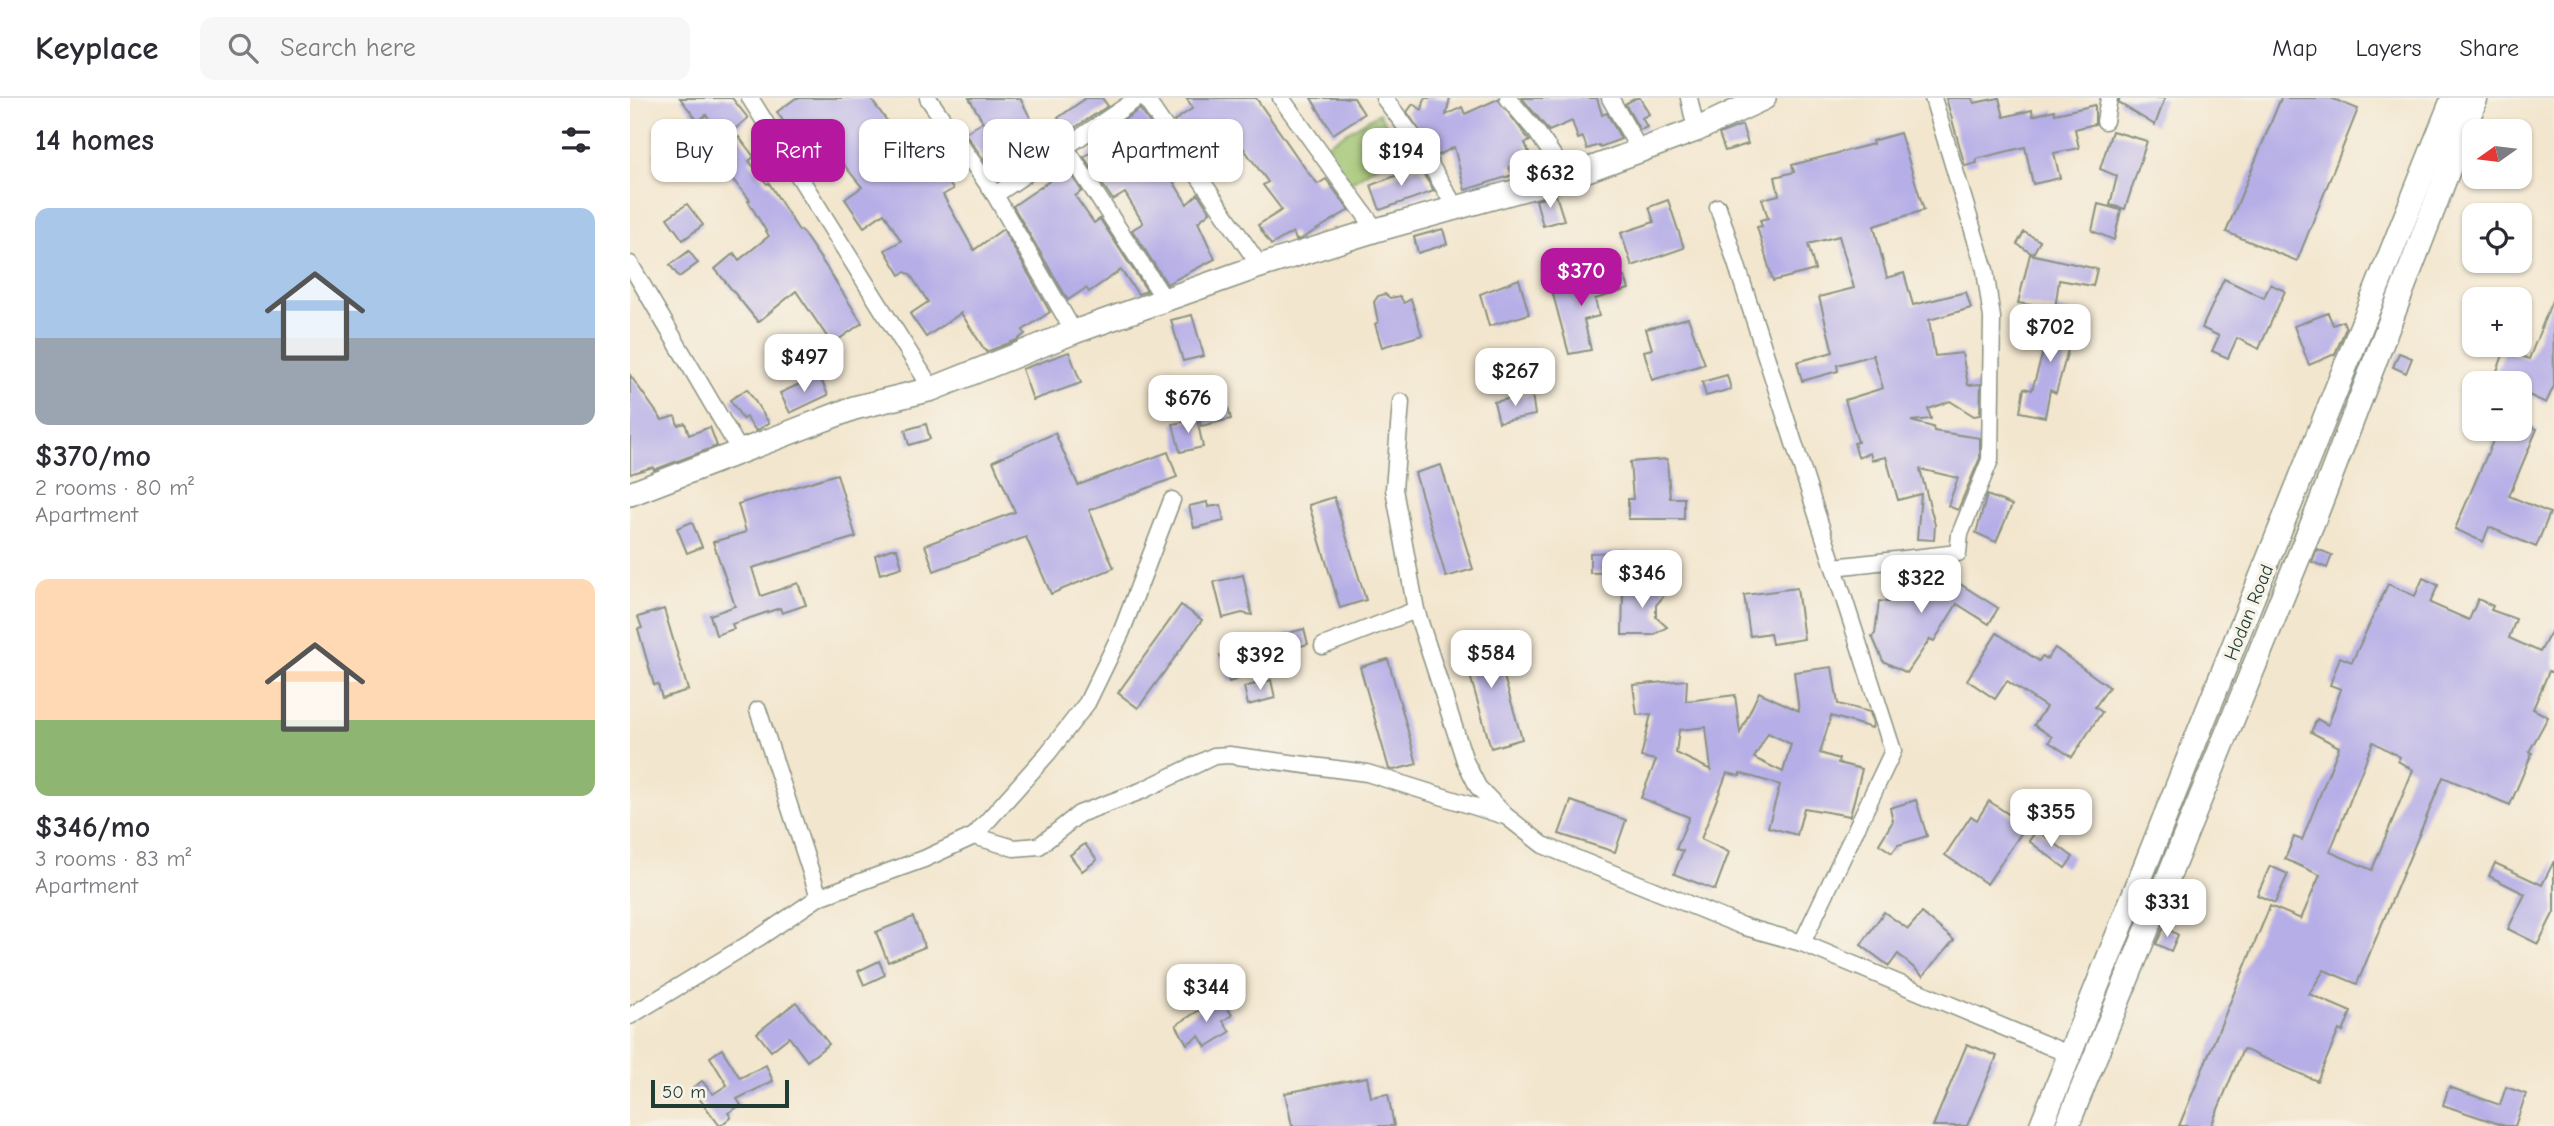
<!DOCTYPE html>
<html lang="en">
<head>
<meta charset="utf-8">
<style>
  body { margin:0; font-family:"Comic Neue",sans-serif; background:#f7f7f7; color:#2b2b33; height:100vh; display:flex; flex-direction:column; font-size:26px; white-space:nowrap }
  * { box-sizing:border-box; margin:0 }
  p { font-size:23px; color:#7c7c81 }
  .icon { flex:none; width:38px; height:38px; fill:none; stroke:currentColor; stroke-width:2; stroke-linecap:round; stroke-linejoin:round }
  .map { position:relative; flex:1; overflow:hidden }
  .panel { display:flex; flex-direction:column; background:#fff; width:630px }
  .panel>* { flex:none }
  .top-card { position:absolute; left:21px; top:21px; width:665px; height:63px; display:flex; gap:14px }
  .needle { width:46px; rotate:256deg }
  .tools { position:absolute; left:1832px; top:21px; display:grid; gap:14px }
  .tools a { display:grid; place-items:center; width:70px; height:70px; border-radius:14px; background:#fff; box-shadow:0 2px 5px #0004; font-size:35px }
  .scale { position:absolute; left:21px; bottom:18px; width:138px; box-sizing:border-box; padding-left:7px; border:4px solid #1f3d34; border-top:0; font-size:19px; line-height:24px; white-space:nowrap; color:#1f3d34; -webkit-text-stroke:5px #f7f3e8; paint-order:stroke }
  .price { position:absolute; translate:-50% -60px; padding:0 16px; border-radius:14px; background:#fff; color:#222; font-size:23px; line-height:46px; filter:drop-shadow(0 2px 4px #0008) }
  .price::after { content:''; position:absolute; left:50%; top:42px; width:21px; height:16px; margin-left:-10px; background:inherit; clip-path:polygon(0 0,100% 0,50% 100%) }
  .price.current { background:#b5179e; color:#fff }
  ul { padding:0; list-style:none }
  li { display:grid; align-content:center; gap:14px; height:371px; padding:0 35px }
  li span { display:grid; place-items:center; height:217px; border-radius:14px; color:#555 }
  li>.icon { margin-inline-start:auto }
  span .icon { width:126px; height:126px; fill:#fffc; stroke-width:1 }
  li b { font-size:30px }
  h2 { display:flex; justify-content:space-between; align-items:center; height:84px; padding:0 35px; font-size:30px }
  .tag { padding:0 24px; border-radius:14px; background:#fff; box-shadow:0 2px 5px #0004; font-size:24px; line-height:63px }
  .tag.current { background:#b5179e; color:#fff }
  header { display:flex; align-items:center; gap:42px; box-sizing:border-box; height:98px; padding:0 35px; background:#fff; border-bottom:2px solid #e1e1e2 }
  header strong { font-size:33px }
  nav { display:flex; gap:38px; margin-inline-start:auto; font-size:24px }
  .search { width:490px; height:63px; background:#f7f7f7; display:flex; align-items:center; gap:18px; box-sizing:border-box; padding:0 24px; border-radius:14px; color:#7c7c81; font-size:26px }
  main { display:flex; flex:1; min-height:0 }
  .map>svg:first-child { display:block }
</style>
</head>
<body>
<header>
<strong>Keyplace</strong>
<div class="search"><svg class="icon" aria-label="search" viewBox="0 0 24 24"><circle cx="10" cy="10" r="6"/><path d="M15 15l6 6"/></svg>Search here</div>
<nav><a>Map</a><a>Layers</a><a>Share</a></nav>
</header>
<main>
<section class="panel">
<h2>14 homes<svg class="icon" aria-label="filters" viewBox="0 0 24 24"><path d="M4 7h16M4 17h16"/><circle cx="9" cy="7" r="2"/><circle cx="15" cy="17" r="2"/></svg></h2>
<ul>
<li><span style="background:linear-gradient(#a9c7e8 60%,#9aa5b1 0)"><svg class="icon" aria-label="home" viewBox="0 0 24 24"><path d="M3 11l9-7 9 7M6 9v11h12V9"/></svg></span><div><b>$370/mo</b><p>2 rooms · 80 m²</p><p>Apartment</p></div></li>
<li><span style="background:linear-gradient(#ffd9b3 65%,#8fb573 0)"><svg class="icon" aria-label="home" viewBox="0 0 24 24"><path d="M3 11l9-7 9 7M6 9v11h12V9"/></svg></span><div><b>$346/mo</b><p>3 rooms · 83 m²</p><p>Apartment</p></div></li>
</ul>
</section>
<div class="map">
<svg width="1924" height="1028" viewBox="0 0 1924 1028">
  <rect width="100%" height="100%" fill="#f7f3e8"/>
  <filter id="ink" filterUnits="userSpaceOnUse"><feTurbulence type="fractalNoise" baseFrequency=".0143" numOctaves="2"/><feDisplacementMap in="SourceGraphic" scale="14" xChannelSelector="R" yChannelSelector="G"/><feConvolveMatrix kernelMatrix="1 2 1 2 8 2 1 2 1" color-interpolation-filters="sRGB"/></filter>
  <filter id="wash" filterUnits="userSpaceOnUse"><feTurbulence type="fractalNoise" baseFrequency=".00686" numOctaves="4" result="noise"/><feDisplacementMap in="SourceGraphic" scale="28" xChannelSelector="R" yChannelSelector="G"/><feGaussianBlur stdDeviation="1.57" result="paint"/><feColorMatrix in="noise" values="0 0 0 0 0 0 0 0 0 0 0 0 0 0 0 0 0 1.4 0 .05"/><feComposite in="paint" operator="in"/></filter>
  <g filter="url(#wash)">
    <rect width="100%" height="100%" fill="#f3e6ce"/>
    <path fill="#9ec26d" stroke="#5e8050" stroke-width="2" d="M749,15L772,52L718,86L694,48Z"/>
    <g id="blocks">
      <g fill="#b6aee7" fill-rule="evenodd">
        <path d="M50,0H102L118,20L94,40L76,17L68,23Z"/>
        <path d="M166,0H240L266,35L286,23L308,63L311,62L321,78L316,81L323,91L313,97L344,152L373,131L420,214L393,232L395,236L387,242L356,254L331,215L296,239L280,216L298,204L280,176L275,174L270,177L255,152L271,143L254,115L234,129L215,101L232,89L211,63L192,76L169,46L147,14Z"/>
        <path d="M339,0H390L416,50L368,82L335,35L353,24Z"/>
        <path d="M456,0H472L478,8L438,34L428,20Z"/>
        <path d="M556,0H626L679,76L688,86L696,81L719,112L671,141L666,142L663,134L641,147L628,127L652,112L633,87L638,84L611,47L578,70L544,23L563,10Z"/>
        <path d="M681,0H724L734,16L703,36Z"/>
        <path d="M795,0H820L816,17L832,9L835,16L868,1L900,43L895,45L901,59L879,69L883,77L835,92L824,49L807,58L777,14L783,6L792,12Z"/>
        <path d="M892,0H967L972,17L977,15L991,41L970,49L969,47L957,51L953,39L948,41L942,23L919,33Z"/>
        <path d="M1006,0H1010L1019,16L1012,20L1017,29L1010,32L995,6Z"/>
        <path d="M1316,0H1342L1344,5L1369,0L1374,19L1402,12L1403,18L1424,12L1425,16L1465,7V26L1445,31L1449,50L1424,55L1430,80L1403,86L1395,49L1346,61L1347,65L1335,68Z"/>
        <path d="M1489,0H1535L1525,27L1489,5Z"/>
        <path d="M1651,0H1701L1728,11L1667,163L1596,134Z"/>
        <path d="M510,11L551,71L540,78L557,106L568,96L580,114L568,124L585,161L537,186L502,132L513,125L495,95L483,102L454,59L476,44L472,37Z"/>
        <path d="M36,26L60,61L37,76L23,56L30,52L26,46L30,43L24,34Z"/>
        <path d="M1112,27L1118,46L1095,53L1089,36Z"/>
        <path d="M1482,33L1517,43L1495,111L1480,107L1487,78L1470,71Z"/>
        <path d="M1270,35L1294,112L1244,128L1257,180L1274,175L1283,207L1336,194L1341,210L1299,222L1305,258L1332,255L1338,287L1351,286L1350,317L1344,318L1320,303L1298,311L1301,321L1281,323L1303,329L1304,333L1350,340V360L1328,412L1318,408L1328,380L1290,371L1305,427L1304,442L1287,441L1291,396L1268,402L1256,359L1242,362L1240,355L1228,359L1224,345L1228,344L1215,302L1253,290L1243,257L1207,267L1208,273L1172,283L1167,264L1203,254L1189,199L1224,190L1209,138L1178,146L1185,172L1143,183L1127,129L1132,128L1130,122L1138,120L1132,101L1149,97L1145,79L1164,74L1162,67L1243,46L1242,43Z"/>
        <path d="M109,39L124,59L119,63L137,86L139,85L169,133L171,132L197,170L232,225L202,246L166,193L128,224L85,171L104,155L109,162L139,138L118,103L120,102L83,58Z"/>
        <path d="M789,69L804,93L750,112L741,87Z"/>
        <path d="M437,71L452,93L445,98L464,125L470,121L517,193L508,196L491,172L459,194L456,190L438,202L383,108Z"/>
        <path d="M926,97L934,122L913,128L906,102Z"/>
        <path d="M1038,102L1054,150L1002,168L991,135L1024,124L1019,109Z"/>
        <path d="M57,106L73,127L53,142L37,120Z"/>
        <path d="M1468,106L1491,112L1484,142L1462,133Z"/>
        <path d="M813,131L817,146L788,155L784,139Z"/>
        <path d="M1394,134L1410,143L1403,156L1387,146Z"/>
        <path d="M59,153L68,165L49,179L40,167Z"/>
        <path d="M1400,156L1467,171L1463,188L1429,182L1425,211L1388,205Z"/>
        <path d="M995,179L999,191L965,201L969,218L954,222L961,252L939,256L921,189L957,180L959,188Z"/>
        <path d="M889,181L899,216L859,228L850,196Z"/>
        <path d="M1594,181L1634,200L1640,186L1655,193L1629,251L1607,240L1598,260L1582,253L1589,238L1572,230Z"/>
        <path d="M755,196L760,200L770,198L774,205L781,201L792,237L752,249L745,226L748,224L744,204L748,198Z"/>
        <path d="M1923,200L1924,288L1916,305L1890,293V282L1867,273L1875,252L1899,261Z"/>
        <path d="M1426,210L1448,216L1426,295L1420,292L1415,319L1390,314L1394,290L1402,292Z"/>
        <path d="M1698,215L1703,227L1713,223L1716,230L1705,256L1679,267L1664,228Z"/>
        <path d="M562,217L574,258L553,263L541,222Z"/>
        <path d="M1058,220L1075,266L1022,282L1014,253L1022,251L1016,231Z"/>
        <path d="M439,254L451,285L403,302L392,271Z"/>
        <path d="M1769,255L1782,260L1776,275L1763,269Z"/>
        <path d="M0,277L32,322L45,318L48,327L55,325L59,337L80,329L87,348L24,372L23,369L0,376Z"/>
        <path d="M189,277L198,297L160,315L150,295Z"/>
        <path d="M1097,277L1101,291L1076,298L1072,284Z"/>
        <path d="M117,291L139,325L126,333L116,319L113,321L100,302Z"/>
        <path d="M595,296L601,321L571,328L566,303Z"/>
        <path d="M902,296L905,317L869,324L864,304Z"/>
        <path d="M567,321L573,349L550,354L543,326Z"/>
        <path d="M1890,324L1907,331L1879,398L1920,415L1906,449L1859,429L1853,444L1825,431L1868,331H1890Z"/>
        <path d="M296,326L300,341L279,347L275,332Z"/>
        <path d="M425,335L448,387L538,354L547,379L459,412L484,470L421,496L396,439L304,473L295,447L385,414L363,363Z"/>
        <path d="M1037,361L1040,400H1054V421H998V401H1003L1000,364Z"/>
        <path d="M811,367L843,471L816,479L785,375Z"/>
        <path d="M207,376L226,439L122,470L131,498L168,485L176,507L152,515L150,510L102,526L104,531L86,537L80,517L105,508L83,444L116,434L108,406Z"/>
        <path d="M1357,397L1382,407L1366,444L1346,435Z"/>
        <path d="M704,399L736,502L710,510L679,407Z"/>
        <path d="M577,404L578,409L591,407L594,423L564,430L559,408Z"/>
        <path d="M62,424L72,449L57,455L47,430Z"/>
        <path d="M261,451H267L272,469L250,476L245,457Z"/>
        <path d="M1687,451L1702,457L1697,470L1682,464Z"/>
        <path d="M999,454L1000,474L960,475V455Z"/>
        <path d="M1289,470L1300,477L1303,472L1319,479L1368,510L1359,526L1327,506L1304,543L1300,541L1277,575L1253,563L1242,538L1245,536L1249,503L1258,504L1278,471Z"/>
        <path d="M613,477L622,517L612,515L593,520L584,484Z"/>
        <path d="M1793,480L1808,487L1800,505L1839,522L1848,501L1863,508L1861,512L1886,521L1879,540L1910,554L1924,528V575L1919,573L1903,611L1918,619L1899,654L1902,655L1880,707L1813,679L1727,886L1694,872L1679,896L1721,914L1713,934L1709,932L1687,983L1613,951L1581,1028H1549L1640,808L1671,821L1690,777L1655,761L1664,739L1672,742L1709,649L1681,634L1687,621L1698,627L1711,591L1700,587L1710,559L1722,564L1758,486L1785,498ZM1743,644L1770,659L1768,663L1783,672L1742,772L1700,754Z"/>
        <path d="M1021,483L1034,489L1033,499L1026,507V519L1037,529L1023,537H992L993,494Z"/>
        <path d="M1167,490L1174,541L1142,546L1140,535L1120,538L1114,497Z"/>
        <path d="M551,507L572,522L508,610L488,595Z"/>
        <path d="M34,511L58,592L32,600L28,586L24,587L8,531L12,530L8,519Z"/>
        <path d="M674,531L678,546L659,551L654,536Z"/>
        <path d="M861,534L892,641L861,650L830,543Z"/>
        <path d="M1367,535L1409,563L1412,558L1417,561L1425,550L1479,589L1465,609L1472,614L1442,659L1419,644L1422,639L1404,627L1416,609L1377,583L1365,601L1337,582Z"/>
        <path d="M614,551L620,577L599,584L590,558Z"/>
        <path d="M758,561L787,666L764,672L759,671L730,569Z"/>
        <path d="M1202,569L1208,606L1240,614L1243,626L1242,630L1201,618L1190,655L1209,661L1208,665L1232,671L1220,718L1174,710L1167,737L1138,729L1150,687L1110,675V678L1097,675L1071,741L1099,754L1085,792L1044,776L1053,753L1046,751L1059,719L1011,700L1026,662L1011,659L1021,616L1007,617L1003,587L1057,582L1056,603L1105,597L1110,635L1129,594L1169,613L1164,574ZM1076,629L1081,672L1046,655L1049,632ZM1138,635L1161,646L1153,674L1124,660Z"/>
        <path d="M641,582L645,600L618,607L614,589Z"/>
        <path d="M1286,702L1297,738L1268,747L1262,755L1249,746L1263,723L1260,710Z"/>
        <path d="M941,703L996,722L985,754L929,736Z"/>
        <path d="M1359,703L1396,728L1357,786L1315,757L1341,718L1347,722Z"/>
        <path d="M1407,732L1443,759L1435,770L1399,743Z"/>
        <path d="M455,746L467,762L452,773L440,757Z"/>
        <path d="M1924,763V814L1908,846L1878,831L1895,796L1859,778L1865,765L1912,787Z"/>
        <path d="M1640,768L1658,776L1645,805L1627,797Z"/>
        <path d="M1254,814L1278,831L1292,815L1324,842L1293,878L1268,856L1259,868L1231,847Z"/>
        <path d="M283,819L295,849L258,864L246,834Z"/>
        <path d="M1534,829L1548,837L1541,853L1526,846Z"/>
        <path d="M249,863L255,877L234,887L228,873Z"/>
        <path d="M590,899L602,917L593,923L600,934L576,949L569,938L557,946L546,927Z"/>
        <path d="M166,904L199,946L177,963L159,939L141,953L127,935Z"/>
        <path d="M1337,946L1367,958L1337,1028H1303Z"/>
        <path d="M92,951L110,980L136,967L143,983L107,1001L111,1007L98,1015L101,1019L90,1028L62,991L72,983L83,996L97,987L80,959Z"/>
        <path d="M737,979L741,999L758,996L764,1028H662L655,995Z"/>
        <path d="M1819,989L1870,1007L1876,989L1896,996L1885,1028H1875L1813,1007Z"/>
      </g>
    </g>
  </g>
  <g filter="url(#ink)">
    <use href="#blocks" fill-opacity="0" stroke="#899281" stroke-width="2"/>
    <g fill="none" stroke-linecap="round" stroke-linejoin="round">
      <g stroke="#899281" stroke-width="19">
        <g id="street">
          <path d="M120,0L302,291"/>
          <path d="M298,0L365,97L444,234"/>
          <path d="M515,0L630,168"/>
          <path d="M651,0L746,132"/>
          <path d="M754,0L785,41L826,110"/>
          <path d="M878,0L906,33L938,79"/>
          <path d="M980,0L1010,53"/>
          <path d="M1059,0L1066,32"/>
          <path d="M1475,23L1479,0"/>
          <path d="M436,50L535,202"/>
          <path d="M365,97L508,0"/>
          <path d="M1088,109L1263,653L1172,845"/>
          <path d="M0,166L110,353"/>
          <path d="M771,304L764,391L786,512L835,663L848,689L876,718L913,747L1112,828L1172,845L1438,956"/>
          <path d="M1204,469L1328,455L1330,436L1360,362L1362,220L1355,172L1303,0"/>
          <path d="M693,548L786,512"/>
          <path d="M128,612L189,799"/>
          <path d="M344,738L384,750L409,748L449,716L511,693L584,658L599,657L737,675L875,718"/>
          <path d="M0,918L130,839L189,799L294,761L344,738L418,655L457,605L491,535L542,402"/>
        </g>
      </g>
      <g stroke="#899281" stroke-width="26">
        <g id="secondary">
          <path d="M0,396L224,310L302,291L444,234L630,168L746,132L938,79L1066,32L1134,0"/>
          <path d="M1411,1028L1823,0"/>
          <path d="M1437,1028L1687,414L1846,0"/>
        </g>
      </g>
      <use href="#street" stroke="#fff" stroke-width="16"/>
      <use href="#secondary" stroke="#fff" stroke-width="23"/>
    </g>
  </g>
  <g text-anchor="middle" stroke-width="7" stroke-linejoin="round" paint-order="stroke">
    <g font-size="19" fill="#1f3d34" stroke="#f7f3e8">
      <text transform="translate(1618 514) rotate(-68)" y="7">Hodan Road</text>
    </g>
  </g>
</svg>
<div class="tools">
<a><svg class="needle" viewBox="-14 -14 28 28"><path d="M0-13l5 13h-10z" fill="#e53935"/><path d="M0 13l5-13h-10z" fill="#7c7c81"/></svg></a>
<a><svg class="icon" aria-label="locate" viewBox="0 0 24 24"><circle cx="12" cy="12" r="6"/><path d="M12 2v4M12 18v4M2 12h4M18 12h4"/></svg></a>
<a>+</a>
<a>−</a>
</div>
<div class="scale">50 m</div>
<b class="price" style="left:771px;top:90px">$194</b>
<b class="price" style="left:920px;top:112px">$632</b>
<b class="price current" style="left:951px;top:210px">$370</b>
<b class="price" style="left:1420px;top:266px">$702</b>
<b class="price" style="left:174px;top:296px">$497</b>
<b class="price" style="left:885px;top:310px">$267</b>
<b class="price" style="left:558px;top:337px">$676</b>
<b class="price" style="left:1012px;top:512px">$346</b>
<b class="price" style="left:1291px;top:517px">$322</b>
<b class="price" style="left:861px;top:592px">$584</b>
<b class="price" style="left:630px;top:594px">$392</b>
<b class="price" style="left:1421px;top:751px">$355</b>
<b class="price" style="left:1537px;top:841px">$331</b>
<b class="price" style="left:576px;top:926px">$344</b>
<div class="top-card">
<a class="tag">Buy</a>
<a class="tag current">Rent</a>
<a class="tag">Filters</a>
<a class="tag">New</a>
<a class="tag">Apartment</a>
</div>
</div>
</main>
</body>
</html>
